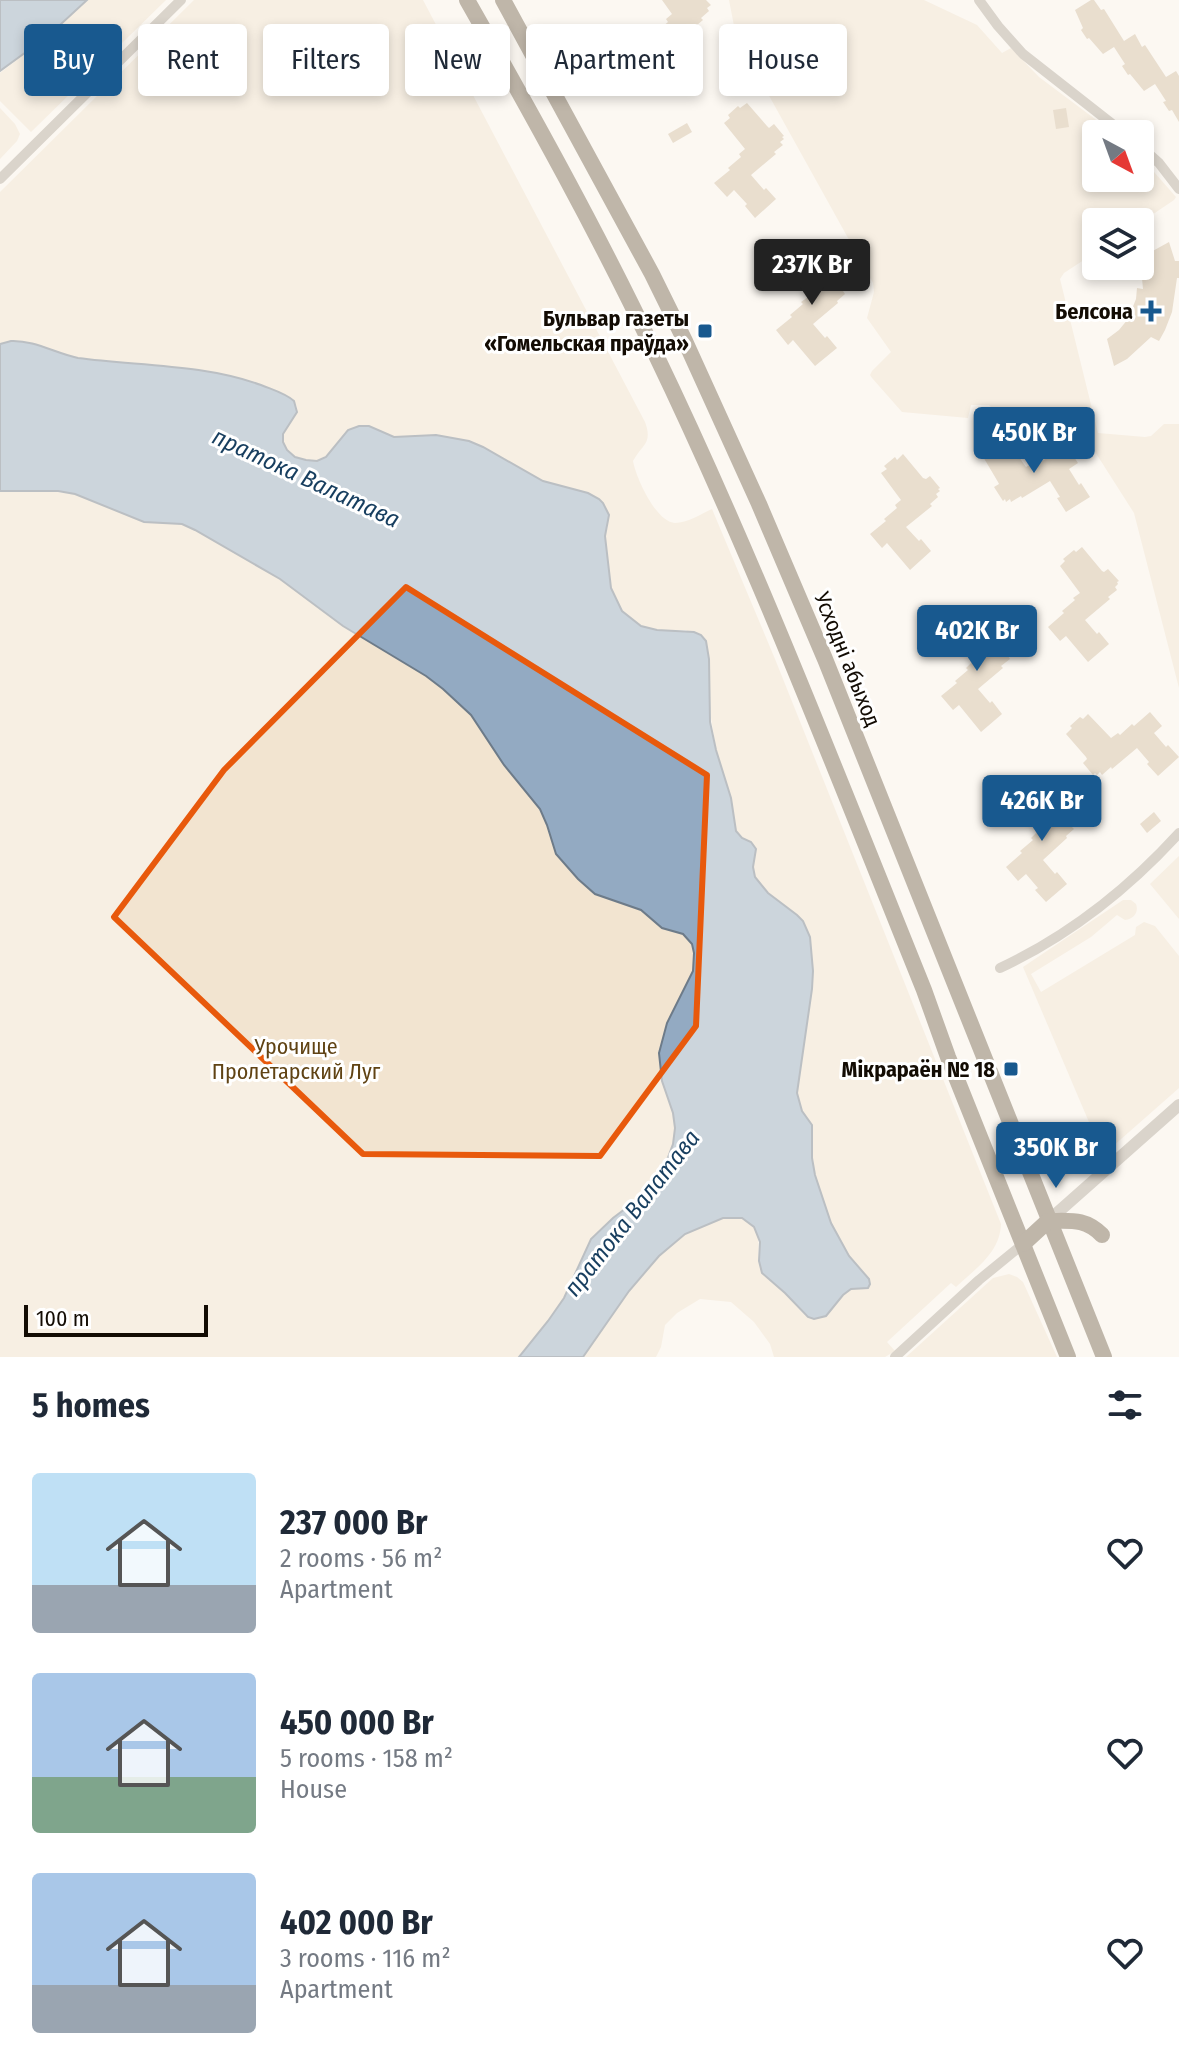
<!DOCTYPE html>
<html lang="en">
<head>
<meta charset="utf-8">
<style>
  body { margin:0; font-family:"Fira Sans Condensed",sans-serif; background:#f6f6f7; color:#1f2937; height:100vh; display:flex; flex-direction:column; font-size:30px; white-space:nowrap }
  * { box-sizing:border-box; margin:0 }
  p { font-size:26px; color:#747a83 }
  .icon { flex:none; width:44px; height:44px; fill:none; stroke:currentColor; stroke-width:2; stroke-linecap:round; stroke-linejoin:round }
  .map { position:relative; height:1357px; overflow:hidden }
  .side { display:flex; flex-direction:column; background:#fff; flex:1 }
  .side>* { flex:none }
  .banner { position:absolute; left:24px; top:24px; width:1132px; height:72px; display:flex; gap:16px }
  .needle { width:52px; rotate:139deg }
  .fabs { position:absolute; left:1082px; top:120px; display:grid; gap:16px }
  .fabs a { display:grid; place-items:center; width:72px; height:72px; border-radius:8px; background:#fff; box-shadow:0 4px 12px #0003; font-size:40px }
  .scale { position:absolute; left:24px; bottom:20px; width:184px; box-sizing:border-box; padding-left:8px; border:4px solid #130c04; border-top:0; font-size:22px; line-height:28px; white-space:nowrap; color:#130c04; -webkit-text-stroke:6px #fff; paint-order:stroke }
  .price { position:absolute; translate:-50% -68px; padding:0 18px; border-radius:8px; background:#18598f; color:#fff; font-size:26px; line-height:52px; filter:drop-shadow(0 2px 4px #0008) }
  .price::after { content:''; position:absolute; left:50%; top:48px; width:24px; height:18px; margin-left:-12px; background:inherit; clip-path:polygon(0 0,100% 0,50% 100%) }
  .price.current { background:#222; color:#fff }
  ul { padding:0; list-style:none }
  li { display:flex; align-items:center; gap:24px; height:200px; padding:0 32px }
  li span { display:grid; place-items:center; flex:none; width:224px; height:160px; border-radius:8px; color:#555 }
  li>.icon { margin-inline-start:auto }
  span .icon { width:96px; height:96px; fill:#fffc; stroke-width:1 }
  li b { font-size:34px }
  h2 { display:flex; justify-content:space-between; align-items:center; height:96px; padding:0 32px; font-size:34px }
  .tag { padding:0 28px; border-radius:8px; background:#fff; box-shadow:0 4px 12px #0003; font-size:28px; line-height:72px }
  .tag.current { background:#18598f; color:#fff }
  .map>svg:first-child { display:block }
</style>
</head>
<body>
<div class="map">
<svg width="1179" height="1357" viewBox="0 0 1179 1357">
  <rect width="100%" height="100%" fill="#fcf8f2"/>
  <g fill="#f2e4d0">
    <path d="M87,0H166L31,132L0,101V73L48,36Z"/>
    <path d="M194,0H423L645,422C653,444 642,444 633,461C636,478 656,522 675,523C687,523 701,514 712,509L775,659L1001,1224C1000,1253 975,1269 956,1287L951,1283L887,1342L895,1351L885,1357H774L770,1344L754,1322L731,1302L700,1299L677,1313L665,1325L661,1347L656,1357H583C619,1306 655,1235 720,1219C732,1215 745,1216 753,1227C763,1240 755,1255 761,1269C765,1279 775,1283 783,1290C792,1299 798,1310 808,1317C835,1324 833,1294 852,1289C854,1288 863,1289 865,1289L870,1284L868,1277L849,1256L831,1223L815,1175L808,1118L802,1111L797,1093L812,989L813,971L810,937L803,921L797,915L768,893L755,877L753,867L756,849L751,842L742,838L736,831L731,798L716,750L709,705L708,648L686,630H657L641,626L622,611L611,588L605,536L608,526L599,499L588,493L543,481L483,447L394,437C383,434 371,424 359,426C335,429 336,467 304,460C297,458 288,453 285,446C276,428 300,421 297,407C295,401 289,396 284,394L228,376L200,370L78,358C52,353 27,336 0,344V192Z"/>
    <path d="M729,0H924L977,25L1002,53L1011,48L1039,77L1115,134H1096V178H1140V156L1176,197L1174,200L1140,223L1096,222V252L1064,273L1060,279L1098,433L1145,437L1151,436L1164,424H1179V688L1134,513L1083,433L995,429L992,427V408L989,405H971L968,418L902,412L872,378L870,375L872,371L891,352L867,318L874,292L873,283L736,36Z"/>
    <path d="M0,108L15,124L20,134L17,141L0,159Z"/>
    <path d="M39,490L75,494L144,522L182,524L195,529L280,579L343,626L426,676L443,689L471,715L504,765L540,809L547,825L556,854L577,879L595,894L641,910L662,928L683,934L692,944L694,953L693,971L682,993L659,1053L662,1081L673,1113L675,1128L673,1144L667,1160L659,1174L642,1196L613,1218L591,1239L564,1298L548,1321L519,1357H0V491Z"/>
    <path d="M1179,856V919L1150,884Z"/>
    <path d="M1123,900H1131L1136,904C1139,912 1134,919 1125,920L1117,915L1091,937L1031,974L1041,992L1135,935L1136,927L1144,922L1155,926L1179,956V1088L1112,1147L1104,1151L1100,1148L1023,967Z"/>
    <path d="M1009,1274L1017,1277L1023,1282L1057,1357H906L993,1278Z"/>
  </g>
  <g fill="#93aac2" stroke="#6d7b89" stroke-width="2">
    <path d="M0,0H87L48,36L0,71Z"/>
    <path d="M11,341C34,340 55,353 78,358C139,366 203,364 261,385C273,390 285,393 294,401L297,412L283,434V442L287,450L295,457L306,460L317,461L326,457L348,430L359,426H369L394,437L436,435L469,441L483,447L543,481L588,493L599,499L603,503L609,515L605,536L611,588L622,611L641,626L657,630L694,632L701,635L706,641L709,659L710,722L716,750L731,798L736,831L742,838L751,842L756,849L753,867L755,877L768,893L797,915L803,921L810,937L813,971L812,989L797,1093L802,1111L812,1125V1158L815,1175L831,1223L849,1256L869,1279L870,1284L868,1288L851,1289L843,1295L826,1316L814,1319L808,1317L785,1293L762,1273L759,1261L760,1242L754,1227L742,1218H723L685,1234L659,1256L629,1291L583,1357H519L548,1321L564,1298L591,1239L613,1218L642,1196L659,1174L667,1160L673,1144L675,1128L673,1113L662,1081L659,1053L667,1023L693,971L694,953L692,944L683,934L662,928L641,910L595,894L578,879L556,854L547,825L540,809L504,765L471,715L443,689L426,676L343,626L280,579L195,530L182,524L144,522L75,494L58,491H0V344Z"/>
  </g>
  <g fill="#d2bea3">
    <path d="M662,0H706L711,5L707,8L709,11L701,18L703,20L678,41L690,55L692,53L702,65L680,84L670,72L673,70L661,55L652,62L641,48L656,35L655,33L668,22L666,19L672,14Z"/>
    <path d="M1091,0H1094L1101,10L1104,9L1124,41L1135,34L1142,47L1145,45L1166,77L1176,71L1179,76V122L1172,110L1169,111L1163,102L1166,101L1155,84L1144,91L1130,74L1128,75L1122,66L1125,64L1114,47L1103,54L1089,38L1087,39L1081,30L1083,28L1075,10Z"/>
    <path d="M747,103L767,126L769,128L774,124L784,136L782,137L784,139L780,142L783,145L774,152L776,154L751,175L764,190L766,188L776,199L755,218L745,206L747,204L734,190L727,197L714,183L730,170L728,168L741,157L739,154L745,149L724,123L730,118L728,115L738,106L740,108Z"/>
    <path d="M1066,108L1069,127L1056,129L1053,110Z"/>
    <path d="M687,123L692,132L673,143L668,134Z"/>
    <path d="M1169,242L1175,261H1179V278H1177L1172,312L1165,330L1159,341L1151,337L1127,359L1114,366L1107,339L1119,330L1128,319L1136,299L1137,288L1143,289L1140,258Z"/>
    <path d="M810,251L830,275L832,276L837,273L847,285L845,286L846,288L843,291L845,294L837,301L838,303L813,324L825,338L827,336L837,348L815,366L793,340L788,345L776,330L792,317L790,315L803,304L801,302L808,297L788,270L794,265L791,262L802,254L804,256Z"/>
    <path d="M1007,440L1026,467L1033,463L1035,465L1049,457L1050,459L1068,448L1078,463L1069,469L1079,485L1081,483L1090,497L1066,512L1057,498L1060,497L1050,481L1022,498L1021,496L1011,502L1010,499L1006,502L1005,499L1003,501L994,487L999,484L998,482L982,455L989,451L987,448L999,441L1001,444Z"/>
    <path d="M903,454L923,478L926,479L930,476L940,488L938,489L940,491L936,494L938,497L930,504L932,506L906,527L919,541L921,539L931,551L910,570L887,543L882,548L870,534L886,521L884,519L897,508L895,505L901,500L881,473L887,469L884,466L895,457L897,460Z"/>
    <path d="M1082,547L1102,571L1104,572L1108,569L1119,581L1117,582L1118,584L1115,587L1117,590L1108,597L1110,599L1085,620L1097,634L1099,632L1109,644L1088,662L1066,636L1060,641L1048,627L1064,613L1062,611L1075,600L1073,598L1080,593L1060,566L1065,561L1063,559L1074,550L1076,552Z"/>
    <path d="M974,617L994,640L997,641L1001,638L1011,650L1009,652L1011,653L1008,656L1010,659L1001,666L1003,668L978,689L990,703L992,701L1002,714L981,732L959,705L953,710L941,696L957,683L955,681L968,670L966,668L972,662L952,636L958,631L956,628L966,619L968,622Z"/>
    <path d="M1150,712L1162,726L1154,733L1166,747L1168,745L1179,757L1158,776L1147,764L1149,762L1137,748L1112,769L1111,767L1102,775L1100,772L1097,775L1095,773L1093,775L1083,763L1087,759L1086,757L1066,734L1072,728L1070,726L1080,717L1083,719L1088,714L1111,738L1118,733L1120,735L1132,724L1134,726Z"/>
    <path d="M1039,787L1059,811L1062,812L1066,808L1076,820L1074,822L1076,824L1072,827L1074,829L1066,836L1067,838L1043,860L1055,874L1057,872L1067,884L1046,902L1035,890L1038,888L1026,874L1018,881L1006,867L1022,853L1020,851L1033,840L1031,838L1037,832L1017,806L1023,801L1020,799L1031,790L1033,792Z"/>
    <path d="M1154,812L1161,821L1147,833L1140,824Z"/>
  </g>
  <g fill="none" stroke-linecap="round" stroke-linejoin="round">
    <g stroke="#b1a89c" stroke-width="10">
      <path d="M979,0L998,26L1023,54L1125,134"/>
      <path d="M1140,146L1159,163L1179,189"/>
      <path d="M0,179L181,0"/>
      <path d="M1000,968C1068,936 1129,888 1179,833"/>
      <path d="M895,1357L979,1280L1023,1244"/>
    </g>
    <path stroke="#b1a89c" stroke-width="12" d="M1048,1221L1179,1105"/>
    <g stroke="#756651" stroke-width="16">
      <path d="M467,0C533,116 598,233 655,353C755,561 838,777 924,990L948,1057L1068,1357"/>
      <path d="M503,0L652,274L685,341L759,504L825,659L1104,1357"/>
      <path d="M1023,1244L1048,1221C1071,1221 1085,1218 1102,1235"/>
    </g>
  </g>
  <path d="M0 0H1179V1357H0ZM406,587L707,775L696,1026L600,1156L363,1154L114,917L224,770Z" fill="#fcf8f2" fill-opacity=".55" fill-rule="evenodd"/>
  <path fill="none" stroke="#e8590c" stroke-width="6" stroke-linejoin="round" d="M406,587L707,775L696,1026L600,1156L363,1154L114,917L224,770Z"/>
  <g fill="#18598f" stroke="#fff" stroke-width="3">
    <path d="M1147 299h8v8h8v8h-8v8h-8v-8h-8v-8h8z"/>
    <rect x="697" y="323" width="16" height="16" rx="4"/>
    <rect x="1003" y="1061" width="16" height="16" rx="4"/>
  </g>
  <g text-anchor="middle" stroke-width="6" stroke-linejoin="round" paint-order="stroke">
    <g font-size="22" font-weight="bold" fill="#130c04" stroke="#fff" text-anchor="end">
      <text x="1133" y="319">Белсона</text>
      <text x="689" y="326">Бульвар газеты<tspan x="689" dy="25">«Гомельская праўда»</tspan></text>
      <text x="995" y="1077">Мікрараён № 18</text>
    </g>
    <g font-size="22" fill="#130c04" stroke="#fff">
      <text transform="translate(848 659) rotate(68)" y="8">Усходні абыход</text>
    </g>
    <g font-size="22" fill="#604314" stroke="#fff">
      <text x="296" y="1054">Урочище<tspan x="296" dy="25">Пролетарский Луг</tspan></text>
    </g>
    <g font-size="24" font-style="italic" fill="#173e5f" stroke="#fff">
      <text transform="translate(306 478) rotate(25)" y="8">пратока Валатава</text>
      <text transform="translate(632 1213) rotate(-52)" y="8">пратока Валатава</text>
    </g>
  </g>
</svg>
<div class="fabs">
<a><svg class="needle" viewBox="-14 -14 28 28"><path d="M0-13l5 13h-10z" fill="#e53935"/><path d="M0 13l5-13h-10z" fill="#747a83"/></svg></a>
<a><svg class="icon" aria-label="layers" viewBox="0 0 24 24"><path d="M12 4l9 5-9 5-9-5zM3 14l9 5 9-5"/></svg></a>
</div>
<div class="scale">100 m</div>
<b class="price current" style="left:812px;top:307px">237K Br</b>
<b class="price" style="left:1034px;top:475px">450K Br</b>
<b class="price" style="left:977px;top:673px">402K Br</b>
<b class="price" style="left:1042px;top:843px">426K Br</b>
<b class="price" style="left:1056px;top:1190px">350K Br</b>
<div class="banner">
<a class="tag current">Buy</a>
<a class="tag">Rent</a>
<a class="tag">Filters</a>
<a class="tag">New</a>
<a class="tag">Apartment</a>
<a class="tag">House</a>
</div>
</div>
<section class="side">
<h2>5 homes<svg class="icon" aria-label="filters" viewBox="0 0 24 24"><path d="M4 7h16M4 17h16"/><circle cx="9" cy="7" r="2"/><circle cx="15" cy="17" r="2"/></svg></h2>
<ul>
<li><span style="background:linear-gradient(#bfe0f5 70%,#9aa5b1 0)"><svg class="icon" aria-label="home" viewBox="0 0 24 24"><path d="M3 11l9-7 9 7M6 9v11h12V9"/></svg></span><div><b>237 000 Br</b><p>2 rooms · 56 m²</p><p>Apartment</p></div><svg class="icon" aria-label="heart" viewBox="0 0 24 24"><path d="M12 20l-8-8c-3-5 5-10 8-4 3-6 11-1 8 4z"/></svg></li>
<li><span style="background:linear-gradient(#a9c7e8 65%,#7fa58c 0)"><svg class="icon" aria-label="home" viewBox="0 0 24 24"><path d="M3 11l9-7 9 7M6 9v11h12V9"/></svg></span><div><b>450 000 Br</b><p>5 rooms · 158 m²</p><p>House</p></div><svg class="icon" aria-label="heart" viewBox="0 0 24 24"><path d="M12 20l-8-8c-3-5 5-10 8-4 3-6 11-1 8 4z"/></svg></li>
<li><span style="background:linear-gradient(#a9c7e8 70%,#9aa5b1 0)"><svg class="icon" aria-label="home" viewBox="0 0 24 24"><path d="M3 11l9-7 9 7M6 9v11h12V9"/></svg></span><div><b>402 000 Br</b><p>3 rooms · 116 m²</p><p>Apartment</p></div><svg class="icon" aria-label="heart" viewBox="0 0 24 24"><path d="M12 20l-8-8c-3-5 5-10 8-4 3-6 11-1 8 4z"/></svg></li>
</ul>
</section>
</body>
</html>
